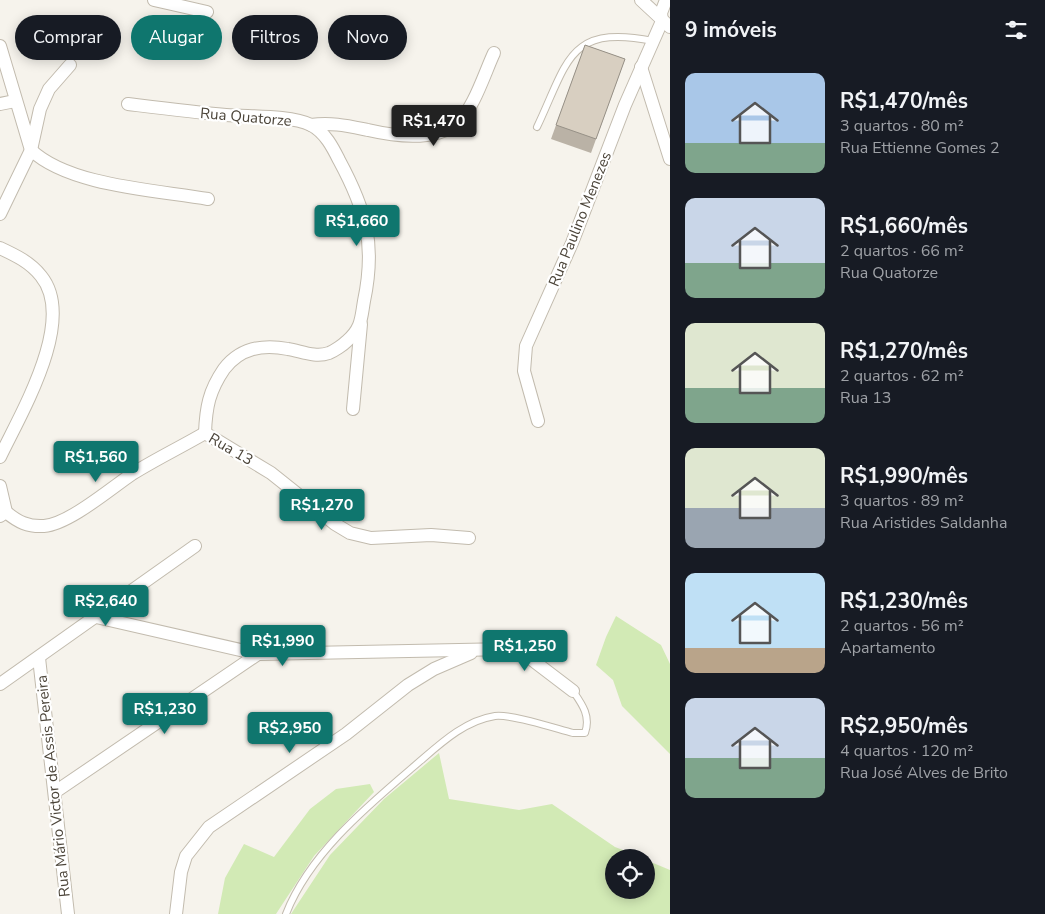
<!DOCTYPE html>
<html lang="pt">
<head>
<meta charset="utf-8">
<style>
  body { margin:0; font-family:"Nunito Sans",sans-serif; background:#242831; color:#f1f3f6; height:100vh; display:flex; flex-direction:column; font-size:19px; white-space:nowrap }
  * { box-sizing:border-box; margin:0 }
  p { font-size:16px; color:#9ea1a6 }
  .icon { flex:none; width:28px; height:28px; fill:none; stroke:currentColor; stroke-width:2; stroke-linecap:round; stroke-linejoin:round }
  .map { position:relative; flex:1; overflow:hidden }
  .sheet { display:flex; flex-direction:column; background:#171b24; width:375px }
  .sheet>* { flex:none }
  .banner { position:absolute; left:15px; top:15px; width:475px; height:45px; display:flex; gap:10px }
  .buttons { position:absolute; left:605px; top:849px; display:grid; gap:10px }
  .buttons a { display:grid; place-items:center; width:50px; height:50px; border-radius:50%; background:#171b24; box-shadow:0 2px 12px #0003; font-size:25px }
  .price { position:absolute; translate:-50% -42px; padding:0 11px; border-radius:5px; background:#0f766e; color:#fff; font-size:16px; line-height:32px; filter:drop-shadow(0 1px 2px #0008) }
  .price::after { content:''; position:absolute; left:50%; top:30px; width:15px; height:11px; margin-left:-8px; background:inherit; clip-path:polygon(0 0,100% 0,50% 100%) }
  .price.selected { background:#222; color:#fff }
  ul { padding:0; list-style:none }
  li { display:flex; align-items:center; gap:15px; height:125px; padding:0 15px }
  li span { display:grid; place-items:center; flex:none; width:140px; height:100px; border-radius:10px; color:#555 }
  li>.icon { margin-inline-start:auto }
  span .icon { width:60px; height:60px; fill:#fffc; stroke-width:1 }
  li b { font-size:21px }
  h2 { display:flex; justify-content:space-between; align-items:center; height:60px; padding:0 15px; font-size:21px }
  .pill { padding:0 18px; border-radius:22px; background:#171b24; box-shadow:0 2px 12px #0003; font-size:18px; line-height:45px }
  .pill.selected { background:#0f766e; color:#fff }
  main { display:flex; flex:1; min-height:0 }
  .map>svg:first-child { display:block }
</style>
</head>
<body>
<main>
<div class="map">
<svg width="670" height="914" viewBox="0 0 670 914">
  <rect width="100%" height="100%" fill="#f6f3ec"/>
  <g fill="#d2eab5">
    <path d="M616,616L661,645L670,664V754L622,706L613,680L596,665L606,637Z"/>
    <path d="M439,753L449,799L519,810L552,804L615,847L641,857L614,858V890H646V860L670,870V914H291L330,855L384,799Z"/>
    <path d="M370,784L374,792L314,856L276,914H218L225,878L244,844L274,857L310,809L336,789Z"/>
  </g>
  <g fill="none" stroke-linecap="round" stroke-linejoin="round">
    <g stroke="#c2bbae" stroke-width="8">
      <g id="service">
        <path d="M537,127C568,62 568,24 653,41"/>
        <path d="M286,914C309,855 365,808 412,768C436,748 462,721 495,716C512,714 554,728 573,733H585C591,716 582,704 573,691"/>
      </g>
    </g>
    <g stroke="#c2bbae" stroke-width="14">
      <g id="minor">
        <path d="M154,0L207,12"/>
        <path d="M641,0L670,27"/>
        <path d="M662,21L661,13L666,0"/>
        <path d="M0,46L31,150C69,186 156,190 208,199"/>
        <path d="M641,67L670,159"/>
        <path d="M0,104L15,101"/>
        <path d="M128,104C161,108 193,112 226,115C250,117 290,115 311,125C325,132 333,148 339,160C366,210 376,244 364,301C361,318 362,328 347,341C343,345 334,351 329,353C315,358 301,351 288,349C262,344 240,348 224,369C209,391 206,407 205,433"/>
        <path d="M311,125C331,122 348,126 368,130C394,136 434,142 457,123C473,111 485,72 494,53"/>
        <path d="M0,214L31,150L40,109L49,89L70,65"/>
        <path d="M0,248C15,255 30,262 41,276C77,320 21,413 0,457"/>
        <path d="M353,409L361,324"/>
        <path d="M538,421L524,371L526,346L572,243L625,105L662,21"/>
        <path d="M205,433L271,473L335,524L350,533L371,538L431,535L469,538"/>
        <path d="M0,486L6,512"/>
        <path d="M0,516L6,512C18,522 28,527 44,526C69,524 110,489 132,474C156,459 181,447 205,433"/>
        <path d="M96,617L258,654L509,649L531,659L573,691"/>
        <path d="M39,658L68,914"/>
        <path d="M0,684L195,546"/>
        <path d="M55,792L258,654"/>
        <path d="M176,914L181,872L186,856L209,827L346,734L408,685L434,669L471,653"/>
      </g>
    </g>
    <use href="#service" stroke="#fff" stroke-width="6"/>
    <use href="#minor" stroke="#fff" stroke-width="12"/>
  </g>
  <path fill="#bab2a6" d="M585,45L625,59L591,153L551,139Z"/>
  <path fill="#d8cfc1" stroke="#979187" d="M585,45L625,59L596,139L556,125Z"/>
  <g text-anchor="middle" stroke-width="4.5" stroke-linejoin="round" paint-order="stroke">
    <g font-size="15" fill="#4b4439" stroke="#fff">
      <text transform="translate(246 117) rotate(5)" y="5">Rua Quatorze</text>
      <text transform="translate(580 219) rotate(-68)" y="5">Rua Paulino Menezes</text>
      <text transform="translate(231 449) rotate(30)" y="5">Rua 13</text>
      <text transform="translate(53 786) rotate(-96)" y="5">Rua Mário Victor de Assis Pereira</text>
    </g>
  </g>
</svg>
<div class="buttons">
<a><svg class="icon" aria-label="locate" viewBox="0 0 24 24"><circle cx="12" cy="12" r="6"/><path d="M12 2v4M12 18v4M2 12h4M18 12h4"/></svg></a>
</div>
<b class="price selected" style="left:434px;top:147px">R$1,470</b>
<b class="price" style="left:357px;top:247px">R$1,660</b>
<b class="price" style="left:96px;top:483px">R$1,560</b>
<b class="price" style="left:322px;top:531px">R$1,270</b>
<b class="price" style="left:106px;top:627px">R$2,640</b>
<b class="price" style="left:283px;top:667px">R$1,990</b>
<b class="price" style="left:525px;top:672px">R$1,250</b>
<b class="price" style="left:165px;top:735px">R$1,230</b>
<b class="price" style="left:290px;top:754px">R$2,950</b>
<div class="banner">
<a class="pill">Comprar</a>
<a class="pill selected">Alugar</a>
<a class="pill">Filtros</a>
<a class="pill">Novo</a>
</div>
</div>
<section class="sheet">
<h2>9 imóveis<svg class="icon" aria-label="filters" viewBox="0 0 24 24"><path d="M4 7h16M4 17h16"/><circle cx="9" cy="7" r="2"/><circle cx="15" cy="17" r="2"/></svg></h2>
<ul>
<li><span style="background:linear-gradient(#a9c7e8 70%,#7fa58c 0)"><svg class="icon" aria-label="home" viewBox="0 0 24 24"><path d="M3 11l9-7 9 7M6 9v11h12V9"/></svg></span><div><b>R$1,470/mês</b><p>3 quartos · 80 m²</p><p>Rua Ettienne Gomes 2</p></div></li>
<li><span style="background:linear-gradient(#c9d6e8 65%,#7fa58c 0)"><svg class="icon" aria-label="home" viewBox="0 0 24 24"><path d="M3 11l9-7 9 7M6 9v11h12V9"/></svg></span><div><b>R$1,660/mês</b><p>2 quartos · 66 m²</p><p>Rua Quatorze</p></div></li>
<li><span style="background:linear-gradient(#dfe7d0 65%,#7fa58c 0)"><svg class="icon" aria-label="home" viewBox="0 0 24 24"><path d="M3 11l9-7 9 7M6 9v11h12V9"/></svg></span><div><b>R$1,270/mês</b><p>2 quartos · 62 m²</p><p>Rua 13</p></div></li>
<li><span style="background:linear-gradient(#dfe7d0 60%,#9aa5b1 0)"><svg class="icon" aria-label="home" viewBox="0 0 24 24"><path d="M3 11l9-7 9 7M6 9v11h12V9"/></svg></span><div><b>R$1,990/mês</b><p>3 quartos · 89 m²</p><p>Rua Aristides Saldanha</p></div></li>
<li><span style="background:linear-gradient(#bfe0f5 75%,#b9a48a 0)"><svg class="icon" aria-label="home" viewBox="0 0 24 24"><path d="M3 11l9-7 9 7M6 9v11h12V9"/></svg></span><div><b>R$1,230/mês</b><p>2 quartos · 56 m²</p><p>Apartamento</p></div></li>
<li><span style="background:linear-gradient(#c9d6e8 60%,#7fa58c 0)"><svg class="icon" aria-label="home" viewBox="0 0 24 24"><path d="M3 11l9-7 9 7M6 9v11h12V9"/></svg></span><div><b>R$2,950/mês</b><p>4 quartos · 120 m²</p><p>Rua José Alves de Brito</p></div></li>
</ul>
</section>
</main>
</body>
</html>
